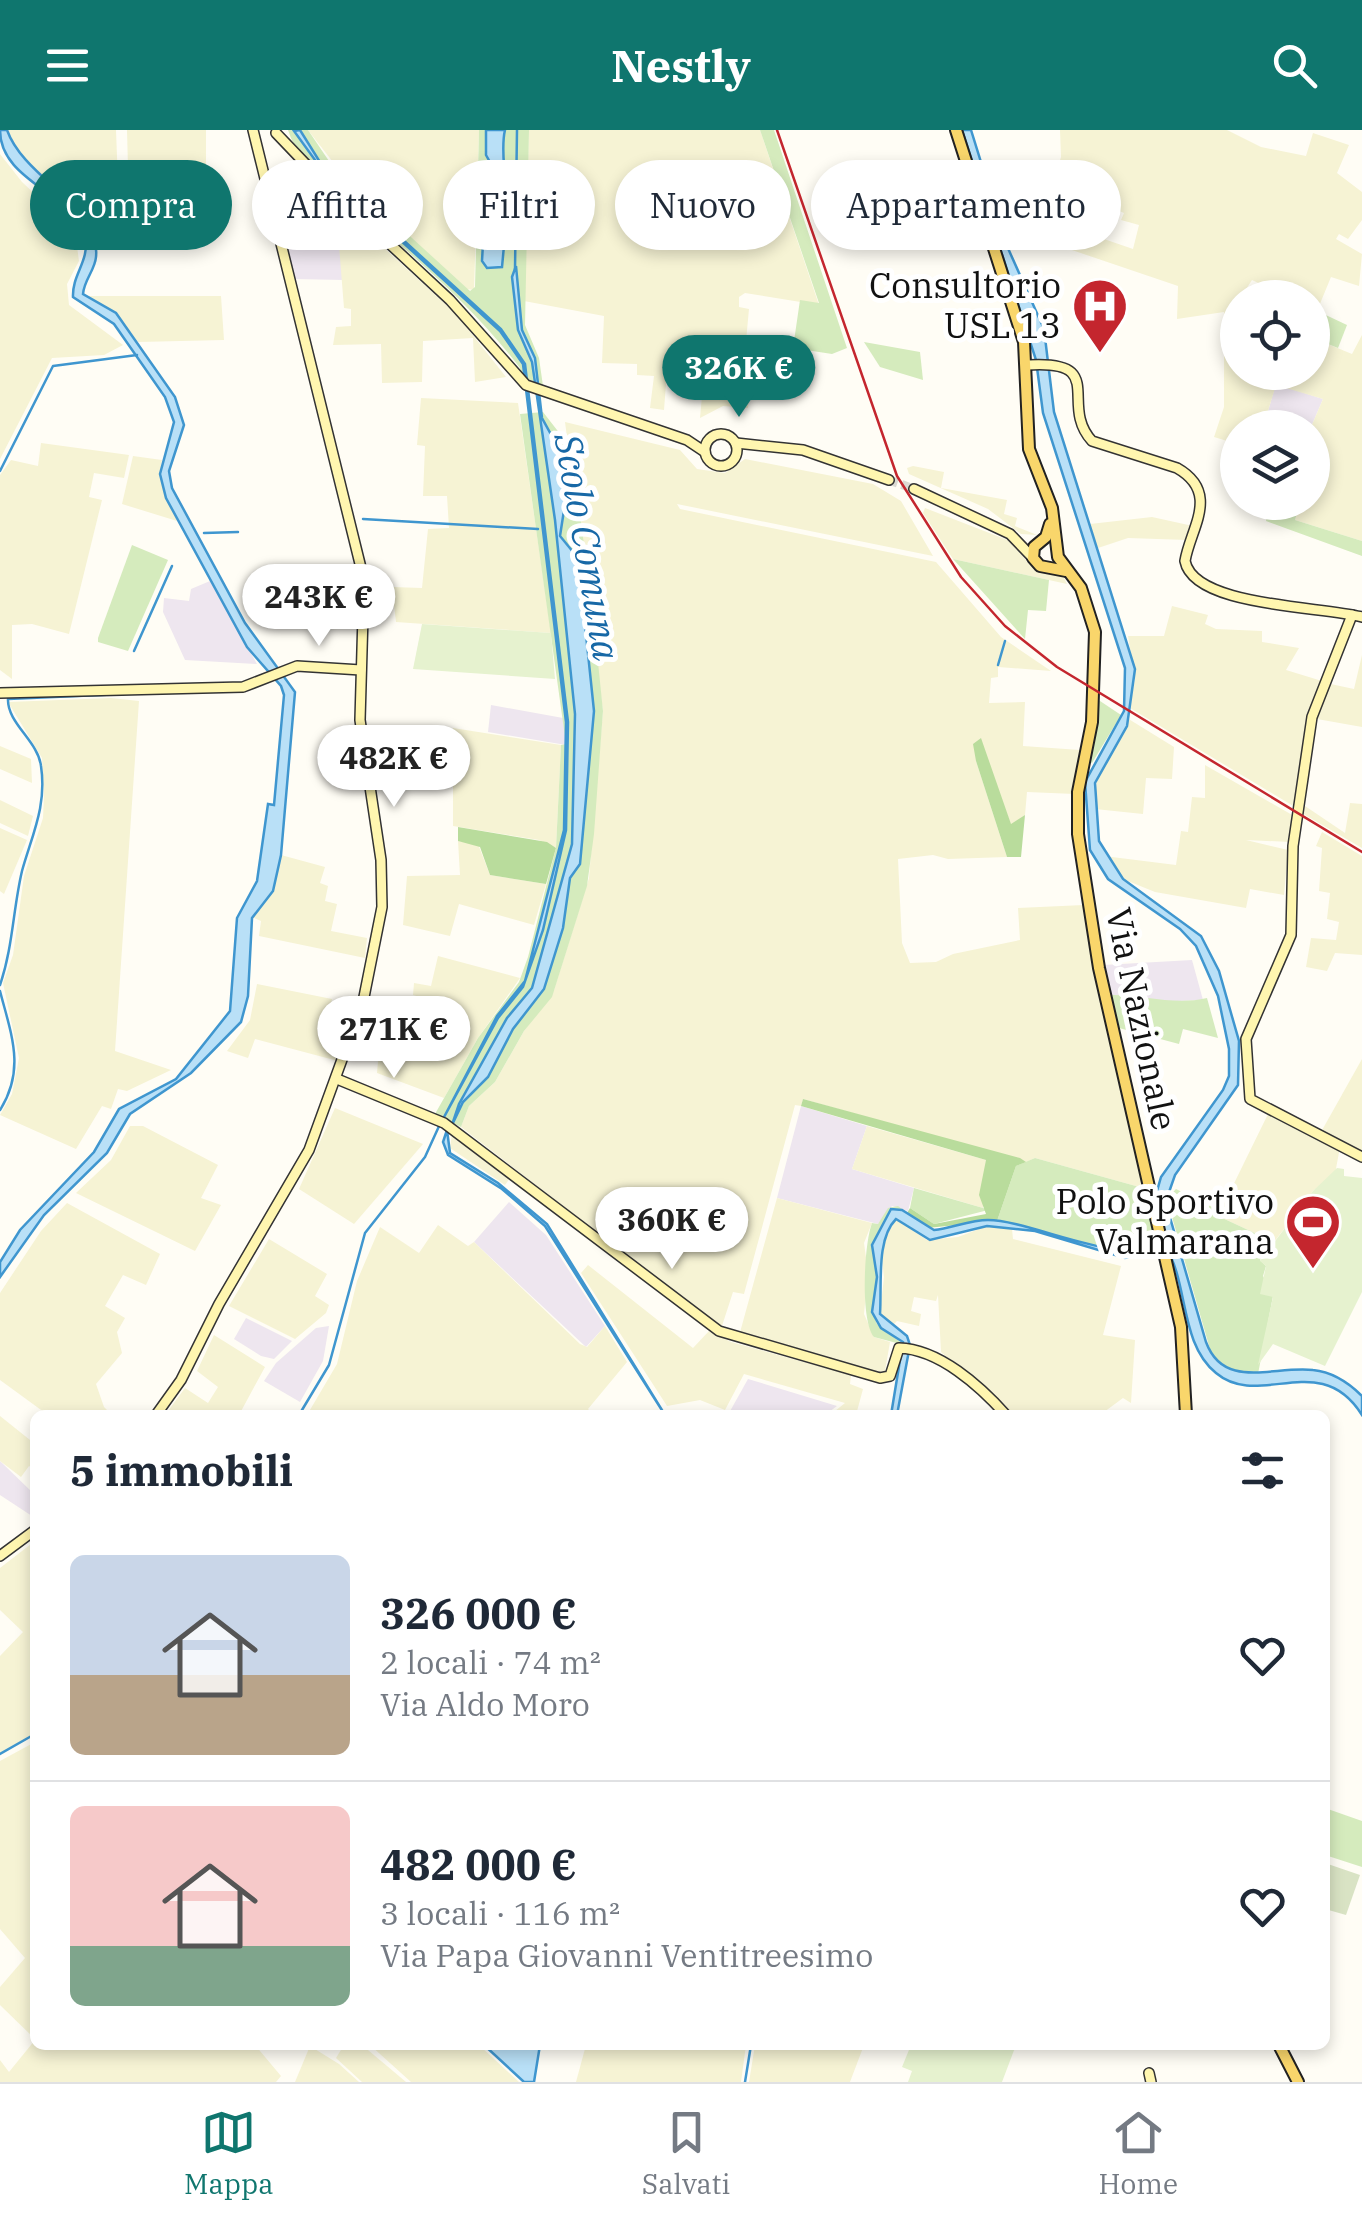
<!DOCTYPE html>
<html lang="it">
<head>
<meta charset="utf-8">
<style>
  body { margin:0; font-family:"IBM Plex Serif",serif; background:#f2f2f3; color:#1f2937; height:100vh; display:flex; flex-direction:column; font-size:38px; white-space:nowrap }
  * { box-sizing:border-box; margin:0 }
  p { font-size:32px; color:#747a83 }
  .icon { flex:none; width:55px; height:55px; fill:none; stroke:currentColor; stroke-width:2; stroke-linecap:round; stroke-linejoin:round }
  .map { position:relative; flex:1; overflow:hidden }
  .panel { position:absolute; left:30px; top:1280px; width:1300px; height:640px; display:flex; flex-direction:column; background:#fff; border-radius:15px; box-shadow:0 5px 15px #0003 }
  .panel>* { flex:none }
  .hud { position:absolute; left:30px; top:30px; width:1302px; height:90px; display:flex; gap:20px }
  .controls { position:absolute; left:1220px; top:150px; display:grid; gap:20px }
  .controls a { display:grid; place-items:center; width:110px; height:110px; border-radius:50%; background:#fff; box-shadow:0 5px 15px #0003; font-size:50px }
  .price { position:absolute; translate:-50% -85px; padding:0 22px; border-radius:35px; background:#fff; color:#222; font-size:32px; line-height:65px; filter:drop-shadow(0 2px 5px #0008) }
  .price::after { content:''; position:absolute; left:50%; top:60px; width:30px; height:22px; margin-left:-15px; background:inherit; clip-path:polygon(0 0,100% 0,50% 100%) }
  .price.active { background:#0f766e; color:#fff }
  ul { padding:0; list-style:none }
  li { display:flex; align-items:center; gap:30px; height:250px; padding:0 40px }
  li+li { border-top:2px solid #e0e1e3 }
  li span { display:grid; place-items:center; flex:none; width:280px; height:200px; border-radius:15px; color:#555 }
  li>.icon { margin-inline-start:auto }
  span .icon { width:120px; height:120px; fill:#fffc; stroke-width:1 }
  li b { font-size:42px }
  h2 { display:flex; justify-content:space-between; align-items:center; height:120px; padding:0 40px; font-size:42px }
  .pill { padding:0 35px; border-radius:45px; background:#fff; box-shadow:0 5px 15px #0003; font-size:35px; line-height:90px }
  .pill.active { background:#0f766e; color:#fff }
  header { display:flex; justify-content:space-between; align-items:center; height:130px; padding:0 40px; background:#0f766e; color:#fff; font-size:45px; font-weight:700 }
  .tabs { display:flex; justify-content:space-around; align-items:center; height:140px; border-top:2px solid #e0e1e3; background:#fff; font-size:28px; color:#747a83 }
  .tabs a { display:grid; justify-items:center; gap:5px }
  .tabs .active { color:#0f766e }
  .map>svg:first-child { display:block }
</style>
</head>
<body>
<header><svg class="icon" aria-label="menu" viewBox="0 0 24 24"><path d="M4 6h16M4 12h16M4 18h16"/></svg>Nestly<svg class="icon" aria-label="search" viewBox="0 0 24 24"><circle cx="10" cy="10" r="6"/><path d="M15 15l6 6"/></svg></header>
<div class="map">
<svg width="1362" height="1952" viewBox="0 0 1362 1952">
  <rect width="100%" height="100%" fill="#fffdf5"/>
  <g fill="#eee6ef">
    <path d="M338,102L344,150L293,149L282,106L317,109Z"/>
    <path d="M1276,254L1323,269L1311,297L1263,298Z"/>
    <path d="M210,451L257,534L185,530L163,482L164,468L189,471L191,459Z"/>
    <path d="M491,575L563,588L566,615L488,602Z"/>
    <path d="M1192,830L1203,870L1156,872L1138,865H1110L1103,835Z"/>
    <path d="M801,976L867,996L852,1039L914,1058L908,1081L892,1076L878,1094L777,1068Z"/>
    <path d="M509,1072L546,1105L605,1196L586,1217L474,1112Z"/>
    <path d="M246,1188L292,1211L274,1229L261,1226L234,1209Z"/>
    <path d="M329,1196L323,1231L300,1272L264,1251L276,1233L316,1198Z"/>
    <path d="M748,1249L837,1276L825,1285L729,1283Z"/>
    <path d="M0,1331L35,1365V1388L0,1365Z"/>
  </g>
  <g fill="#f6f3d4">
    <path d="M7,0H116L118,53L51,58L24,30Z"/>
    <path d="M127,0H206V37L128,38Z"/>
    <path d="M308,0H479L474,160L467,159L451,146L343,45Z"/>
    <path d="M529,0H760L819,175L745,163L739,167V177L749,179L746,211L753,213L748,278L723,276L700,288L704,244L667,241L664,280L650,278L654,246L637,245V234L602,233L604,186L524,171Z"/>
    <path d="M1060,0H1227L1261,17L1306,26L1313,3L1349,15L1337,43L1362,62V90L1348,109L1339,104L1336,109L1362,124L1359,156L1331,147L1317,181L1313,179L1312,168L1288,167L1252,150L1234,178L1237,179L1238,242H1312L1313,208L1352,224L1362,205V411L1295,390L1300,373L1312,372L1311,297L1323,269L1276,255L1263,297L1238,298L1237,314L1214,307L1224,277V182L1177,189L1178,156L1063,117L1066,96L1133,119L1139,95L1121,90L1124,83L1053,53L1061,27Z"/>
    <path d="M0,24L22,52L75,102L79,131L67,154L69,175L123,215L104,225L52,228L0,329Z"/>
    <path d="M270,65L332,70L456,184L506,247L475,252L473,208L423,211L422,252L382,253L381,214L333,215L336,197L351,196V179L344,178L338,103L318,109L282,106Z"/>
    <path d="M84,166H221L224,210L138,212L116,183Z"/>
    <path d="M421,268L518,273L551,503L396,492L392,457L422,458L428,399L449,398L447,366H423L425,316L417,315Z"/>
    <path d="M565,292L680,320L697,339L725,343L745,329L873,354L901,371L933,426L677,374L680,379L936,432L1001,507L1051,541L998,537V547L991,548L989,573L1025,572L1023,616L1080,620L1075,664L1027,662L1025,685L1011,695L980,608L976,631L1007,727L948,729L933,725L898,729L902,813L910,833L936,832L953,824L1020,810L1018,778L1084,775L1101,875L1143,1058L1035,1028L1026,1032L803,969L801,976L795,975L744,1164L733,1162L721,1199L461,997L469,976L495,952L524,901L554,860L589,748L603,581Z"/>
    <path d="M41,313L129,325L124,348L94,343L89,367L102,370L69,504L32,494L12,495V549L0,540V345L11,330L38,336Z"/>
    <path d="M133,326L162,330L160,344L177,391L122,374Z"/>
    <path d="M913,336L944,342L941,358L1007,370L1004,384L1017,388L1015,396L1037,405L1021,404L988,379L909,344L907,338Z"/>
    <path d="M925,378L1010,411L1034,440L1062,444L1067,454L953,429L923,383Z"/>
    <path d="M1152,387L1193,396L1187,410L1128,408L1098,418L1090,394Z"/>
    <path d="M1172,476L1208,485L1205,494L1216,499L1262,501V512L1299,518L1286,540L1322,551L1311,577L1295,677L1130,578L1135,549L1128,506H1164Z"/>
    <path d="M1362,525V597L1317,589L1326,553L1354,559Z"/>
    <path d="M111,568L139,571L115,921L171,940L127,961L118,959L111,979L102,976L76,1019L0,985L12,964L19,928L3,853L13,825L24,746L43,688L44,667L42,628L8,572Z"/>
    <path d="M1127,588L1174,617L1172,649L1146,648L1143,684L1095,679L1097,646L1127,597Z"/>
    <path d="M453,598L561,615L556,718L539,710L453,696Z"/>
    <path d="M0,616L31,629L32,653L0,639Z"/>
    <path d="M1205,635L1294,686L1290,712L1246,710L1288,720L1284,765L1250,759L1246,778L1155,762L1123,749L1104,726L1176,735L1181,701L1188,702L1192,667L1205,668Z"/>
    <path d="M0,670L33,686L28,706L0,693Z"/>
    <path d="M1350,673L1362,674V718L1300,682L1299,675L1305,676L1345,703Z"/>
    <path d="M0,698L27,710L4,764L0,761Z"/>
    <path d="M1322,702L1362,726V825L1335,823L1327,841L1306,837L1311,808L1336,810L1339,792L1327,789L1330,763L1319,761L1322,718L1316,716Z"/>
    <path d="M458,711L478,714L490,745L546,754L534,795L459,774L450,806L403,795L407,746L460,745Z"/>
    <path d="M281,725L325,737L320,753L328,756L325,771L337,774L331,801L367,808L365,828L259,806L261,791L252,787L273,761Z"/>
    <path d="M438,826L520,848L478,908L444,968L377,943L379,921L387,923L391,909L360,897L369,867L428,882L430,870L413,865L414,853L431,856Z"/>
    <path d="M257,854L332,869L329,883L351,890L338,931L255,909L248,928L227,921L250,890Z"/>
    <path d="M1362,929V1024L1321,1002Z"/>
    <path d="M335,978L423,1014L354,1094L299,1059Z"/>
    <path d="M1269,982L1340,1017L1335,1044L1313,1061L1274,1112L1218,1086Z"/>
    <path d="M130,996H143L218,1035L201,1068L221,1075L195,1121L76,1063L111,1030Z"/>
    <path d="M867,996L986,1030L983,1078L852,1039Z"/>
    <path d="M452,1004L510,1048L505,1055L450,1018Z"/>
    <path d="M777,1068L872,1093L864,1113L868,1142L864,1184L874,1207L890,1212L885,1241L875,1243L739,1206Z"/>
    <path d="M67,1073L160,1124L146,1155L123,1145L105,1176L125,1188L117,1202L122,1223L96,1254L104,1277L112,1285H48L0,1250V1163L41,1101Z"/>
    <path d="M896,1089L927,1110L958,1107L987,1096L1012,1099L1013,1109L1121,1136L1103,1205L1135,1210L1131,1273L1123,1268L1100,1285H1010L941,1222L938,1165L936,1171L914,1167L911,1181L921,1184L919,1196L897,1191L891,1197L880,1183L884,1147L881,1121V1112Z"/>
    <path d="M438,1095L468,1116L474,1112L580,1214L587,1217L605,1196L627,1232L588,1279L594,1285H307L337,1234L357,1151L380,1097L419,1123Z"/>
    <path d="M269,1109L327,1144L315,1166L329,1175L326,1183L295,1209L229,1176Z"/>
    <path d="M588,1135L693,1218L709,1201L731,1212L851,1245L850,1254L863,1259L856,1285H830L845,1273L744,1244L725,1280L700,1270L667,1276L581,1143Z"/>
    <path d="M214,1205L265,1237L239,1285H165L185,1258L208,1273L218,1257L197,1241Z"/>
    <path d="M0,1286L35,1314V1339L29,1336L21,1347L0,1331Z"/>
    <path d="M35,1411V1605L0,1624V1526L23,1502L0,1480V1438Z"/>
    <path d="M35,1612V1909L0,1875V1857L25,1828L0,1799V1631Z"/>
    <path d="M35,1910V1915H255L281,1946L276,1952H0V1930L9,1942Z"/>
    <path d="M344,1915H362L406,1952H362L336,1928Z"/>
    <path d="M370,1915H479L519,1952H411Z"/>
    <path d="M586,1915H746L741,1952H576Z"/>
    <path d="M755,1915H864L850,1952H749Z"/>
    <path d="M310,1916L339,1934L359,1952H295Z"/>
  </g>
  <g fill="#d5ebbd">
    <path d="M288,0H308L331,34L470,161L475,157L479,0H529L525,195L539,228L543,256L522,246L520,238C483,189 436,146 389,105C357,76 301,44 288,0Z"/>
    <path d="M760,0H774L847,218L832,224L793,218L800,170L819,173Z"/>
    <path d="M1313,179L1347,195L1338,218L1313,208Z"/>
    <path d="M864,212L920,222L923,250L880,237Z"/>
    <path d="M543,282L571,318L592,474L603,581L594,704L587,756L552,867L524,901L495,952L469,976L461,997L435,984L478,908L519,852L528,827L556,718L561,615L566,614L520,284Z"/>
    <path d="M1269,373H1300L1295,390L1362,411V426L1266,391Z"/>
    <path d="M132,415L168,430L128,521L98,512V508Z"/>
    <path d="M953,429L1049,450L1046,481L1028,480L1025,509Z"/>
    <path d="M1097,569L1121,585L1092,633L1087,631Z"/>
    <path d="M1110,865C1143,864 1173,876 1207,868L1218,908L1183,899L1179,914L1119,898Z"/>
    <path d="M1035,1028L1143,1058L1156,1117C1103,1129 1050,1097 997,1091L1016,1036Z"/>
    <path d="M914,1058L983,1078L988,1080L934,1094L910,1078Z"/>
    <path d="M1176,1059L1220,1081L1218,1086L1274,1112L1260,1130L1266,1136L1263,1146L1273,1166L1258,1244L1234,1242L1212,1226L1172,1087L1171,1064Z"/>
    <path d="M898,1076L907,1083L891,1079L872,1115L877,1147L872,1182L877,1194L904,1215L874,1207C860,1190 864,1114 872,1093L878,1094L888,1078Z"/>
    <path d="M1325,1678L1362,1691V1737L1325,1725Z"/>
  </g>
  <g fill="#b9dc9c">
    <path d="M981,608L1011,694L1025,685L1021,727H1007L976,631L973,614Z"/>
    <path d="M458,697L547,712L556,718L546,754L490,745L480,717L458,711Z"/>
    <path d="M803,969L1020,1028L1026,1032L1016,1036L997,1091L927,1098L907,1083L910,1078L934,1094L986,1084L979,1065L986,1030L801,976Z"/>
  </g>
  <path fill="#d9e3c4" d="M1325,1733L1360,1745L1346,1785L1325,1779Z"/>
  <g fill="#e6f2cf">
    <path d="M422,494L551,503L555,549L413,539Z"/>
    <path d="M1337,1038L1344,1039V1046L1362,1048V1162L1325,1236L1273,1214L1258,1235L1273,1167L1260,1164L1266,1136L1260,1131L1313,1061Z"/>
    <path d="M911,1915H1016L1002,1952H908L912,1941L902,1937Z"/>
  </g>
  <g fill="#b9e0f7" stroke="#3f96cf" stroke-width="2.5">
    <path d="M0,0H7C25,50 101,75 96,127C95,140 84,150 83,164L116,183L175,267L184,295L169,341L172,358L245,493L295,562L281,725L273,761L252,788L248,866L241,892L191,943L130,984L107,1023L44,1085L0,1147V1132L20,1100L94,1022L119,979L176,949L230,881L237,788L257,751L268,674L274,675L284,565L281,556L247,517L166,368L160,344L174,292L165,267L114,194L73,167C72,144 90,131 85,107C74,63 0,52 0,0Z"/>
    <path d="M300,0L323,37L501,199L525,234L568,592L566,700L543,800L523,857L498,888L443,989L497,886L525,851L564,700L566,592L523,234L500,201L320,37L294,1Z"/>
    <path d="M486,0H505C498,29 514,63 497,89L505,105L502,137L487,138L482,131L486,59L496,43L486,25Z"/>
    <path d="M962,0H971L1007,116L1044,199L1054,282L1135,539L1127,596L1095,653L1099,711L1123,749L1201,806L1219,841L1239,911L1238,955L1175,1045L1168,1065L1169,1084L1206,1212C1224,1261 1275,1235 1313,1240C1333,1242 1348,1252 1362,1266V1285C1320,1218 1260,1280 1216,1243C1179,1213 1189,1153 1165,1116L1125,1128L1035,1101L987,1096L930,1110L896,1089C876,1109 882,1154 880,1184L907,1206L910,1215L897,1285H891L903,1212L881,1198L872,1182L877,1147L872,1115L891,1079L902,1080L934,1100C952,1098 970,1090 988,1090C1032,1090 1132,1142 1162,1110L1155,1068L1161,1047L1223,960L1229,946V919L1218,866L1196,816L1180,799L1108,749L1090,720L1085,652L1124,581L1125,538L1043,283L1036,230Z"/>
    <path d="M516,136L522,200L535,228L542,288L564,328L567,361L560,406L578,428L594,581L580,734L570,748L563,798L544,859L513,899L488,947L463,972L452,995L459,974L507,888L532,858L572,714L575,584L555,390L532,232L518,200L512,147Z"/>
    <path d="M447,1000L450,1023L498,1053L547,1094L665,1285L545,1096L502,1059L448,1025L443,1012Z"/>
    <path d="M484,1915H540L534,1952H524Z"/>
  </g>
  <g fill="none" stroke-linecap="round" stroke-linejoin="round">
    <g stroke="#3f96cf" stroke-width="2.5">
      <path d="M515,139L517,0"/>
      <path d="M0,341L53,236L137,225"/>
      <path d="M363,389L538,399"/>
      <path d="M204,403L238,402"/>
      <path d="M134,521L172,436"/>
      <path d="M998,535L1005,511"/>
      <path d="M0,855C13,817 13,779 22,741C32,705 47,676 41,636C38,611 7,593 8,569L124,564"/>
      <path d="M0,861C11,904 26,939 0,980"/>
      <path d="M299,1285L329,1235L365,1103L425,1027L440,994"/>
      <path d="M0,1624L35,1604"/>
      <path d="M745,1952L751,1915"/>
    </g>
    <path stroke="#dbdad3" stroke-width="9" stroke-dasharray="9 4.5" stroke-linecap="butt" d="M889,350L914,359"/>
    <g stroke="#333" stroke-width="12">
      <g id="secondary">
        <path d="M276,3L320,49L450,170L526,255L687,310L705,322"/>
        <path d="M1028,235C1109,230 1058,274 1092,311L1177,338C1221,363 1190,399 1185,431C1194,477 1321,476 1362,487"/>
        <circle cx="721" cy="320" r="16"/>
        <path d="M736,313L803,320L889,350"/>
        <path d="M914,359L1010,404L1033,428"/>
        <path d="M1352,485L1312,587L1293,716L1291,805L1246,909L1250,969L1362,1027"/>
        <path d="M0,563L243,557L297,536L361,540"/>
        <path d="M337,949L444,993L719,1201L880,1248L890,1246L899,1218C939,1219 980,1256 1006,1285"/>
        <path d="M156,1285L181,1250L219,1174L309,1020L363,872L382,777L381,730L360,590L364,450L253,0"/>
        <path d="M0,1426L35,1400"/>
        <path d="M1149,1943L1151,1952"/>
      </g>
    </g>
    <g stroke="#222" stroke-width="14">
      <g id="primary">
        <path d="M956,0L1024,212L1029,319L1052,378L1058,427L1081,458L1095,502L1092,592L1078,662V704L1099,838L1181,1197L1186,1285"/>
        <path d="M1050,394L1046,407L1034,417L1033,428L1040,436L1066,441"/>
        <path d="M1279,1915L1298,1952"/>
      </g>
    </g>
    <use href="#secondary" stroke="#fff6b0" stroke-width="9"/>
    <use href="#primary" stroke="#f9d66b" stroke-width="10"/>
    <path stroke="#c4262e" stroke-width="2.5" d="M777,0L897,346L961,447L1005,496L1057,537L1362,722"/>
  </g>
  <defs>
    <g id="hospital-pin" transform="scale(2.875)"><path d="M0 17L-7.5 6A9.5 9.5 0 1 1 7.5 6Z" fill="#c4262e" stroke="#fff"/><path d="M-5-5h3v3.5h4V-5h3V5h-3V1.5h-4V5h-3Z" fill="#fff"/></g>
    <g id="stadium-pin" transform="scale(2.875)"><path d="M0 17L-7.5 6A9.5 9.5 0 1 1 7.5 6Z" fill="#c4262e" stroke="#fff"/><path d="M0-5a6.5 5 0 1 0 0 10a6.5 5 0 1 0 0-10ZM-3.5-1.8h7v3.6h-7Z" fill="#fff"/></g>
  </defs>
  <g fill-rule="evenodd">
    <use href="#hospital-pin" x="1100" y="176"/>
    <use href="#stadium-pin" x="1313" y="1092"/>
  </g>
  <g text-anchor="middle" stroke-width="10" stroke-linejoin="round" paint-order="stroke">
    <g font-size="35" fill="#111" stroke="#fff" text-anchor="end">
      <text x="1061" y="168">Consultorio<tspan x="1061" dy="40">USL 13</tspan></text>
      <text x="1274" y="1084">Polo Sportivo<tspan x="1274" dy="40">Valmarana</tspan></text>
    </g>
    <g font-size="35" fill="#111" stroke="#fff">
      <text transform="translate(1141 889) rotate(78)" y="12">Via Nazionale</text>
    </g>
    <g font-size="38" font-style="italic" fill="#1768a6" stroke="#fff">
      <text transform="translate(587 417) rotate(80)" y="13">Scolo Comuna</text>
    </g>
  </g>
</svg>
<div class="controls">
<a><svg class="icon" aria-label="locate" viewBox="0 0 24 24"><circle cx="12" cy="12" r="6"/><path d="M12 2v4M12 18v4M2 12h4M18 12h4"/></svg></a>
<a><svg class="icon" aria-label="layers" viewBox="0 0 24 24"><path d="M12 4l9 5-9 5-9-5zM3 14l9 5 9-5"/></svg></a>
</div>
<b class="price active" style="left:739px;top:290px">326K €</b>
<b class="price" style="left:319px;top:519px">243K €</b>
<b class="price" style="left:394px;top:680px">482K €</b>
<b class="price" style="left:394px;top:951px">271K €</b>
<b class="price" style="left:672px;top:1142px">360K €</b>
<div class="hud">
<a class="pill active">Compra</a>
<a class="pill">Affitta</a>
<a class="pill">Filtri</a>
<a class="pill">Nuovo</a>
<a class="pill">Appartamento</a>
</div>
<section class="panel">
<h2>5 immobili<svg class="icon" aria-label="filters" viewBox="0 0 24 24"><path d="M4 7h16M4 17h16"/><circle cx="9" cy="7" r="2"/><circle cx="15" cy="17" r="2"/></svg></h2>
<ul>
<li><span style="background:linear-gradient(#c9d6e8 60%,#b9a48a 0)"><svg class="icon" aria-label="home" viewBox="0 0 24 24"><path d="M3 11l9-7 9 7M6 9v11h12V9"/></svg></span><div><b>326 000 €</b><p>2 locali · 74 m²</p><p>Via Aldo Moro</p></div><svg class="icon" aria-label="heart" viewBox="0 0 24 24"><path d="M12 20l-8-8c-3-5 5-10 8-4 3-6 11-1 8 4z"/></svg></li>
<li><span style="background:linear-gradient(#f6c9c9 70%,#7fa58c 0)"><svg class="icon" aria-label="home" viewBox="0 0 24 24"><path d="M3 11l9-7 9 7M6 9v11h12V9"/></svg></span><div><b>482 000 €</b><p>3 locali · 116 m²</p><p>Via Papa Giovanni Ventitreesimo</p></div><svg class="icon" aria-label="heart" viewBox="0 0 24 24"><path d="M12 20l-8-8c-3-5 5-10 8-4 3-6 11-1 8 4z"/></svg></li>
</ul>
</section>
</div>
<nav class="tabs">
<a class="active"><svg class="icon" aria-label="map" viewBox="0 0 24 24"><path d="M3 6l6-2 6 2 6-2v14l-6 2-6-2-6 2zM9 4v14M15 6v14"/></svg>Mappa</a>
<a><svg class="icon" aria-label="saved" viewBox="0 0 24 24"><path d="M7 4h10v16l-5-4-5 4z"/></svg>Salvati</a>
<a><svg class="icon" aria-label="home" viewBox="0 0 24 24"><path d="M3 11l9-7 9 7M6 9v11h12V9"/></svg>Home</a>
</nav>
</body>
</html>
